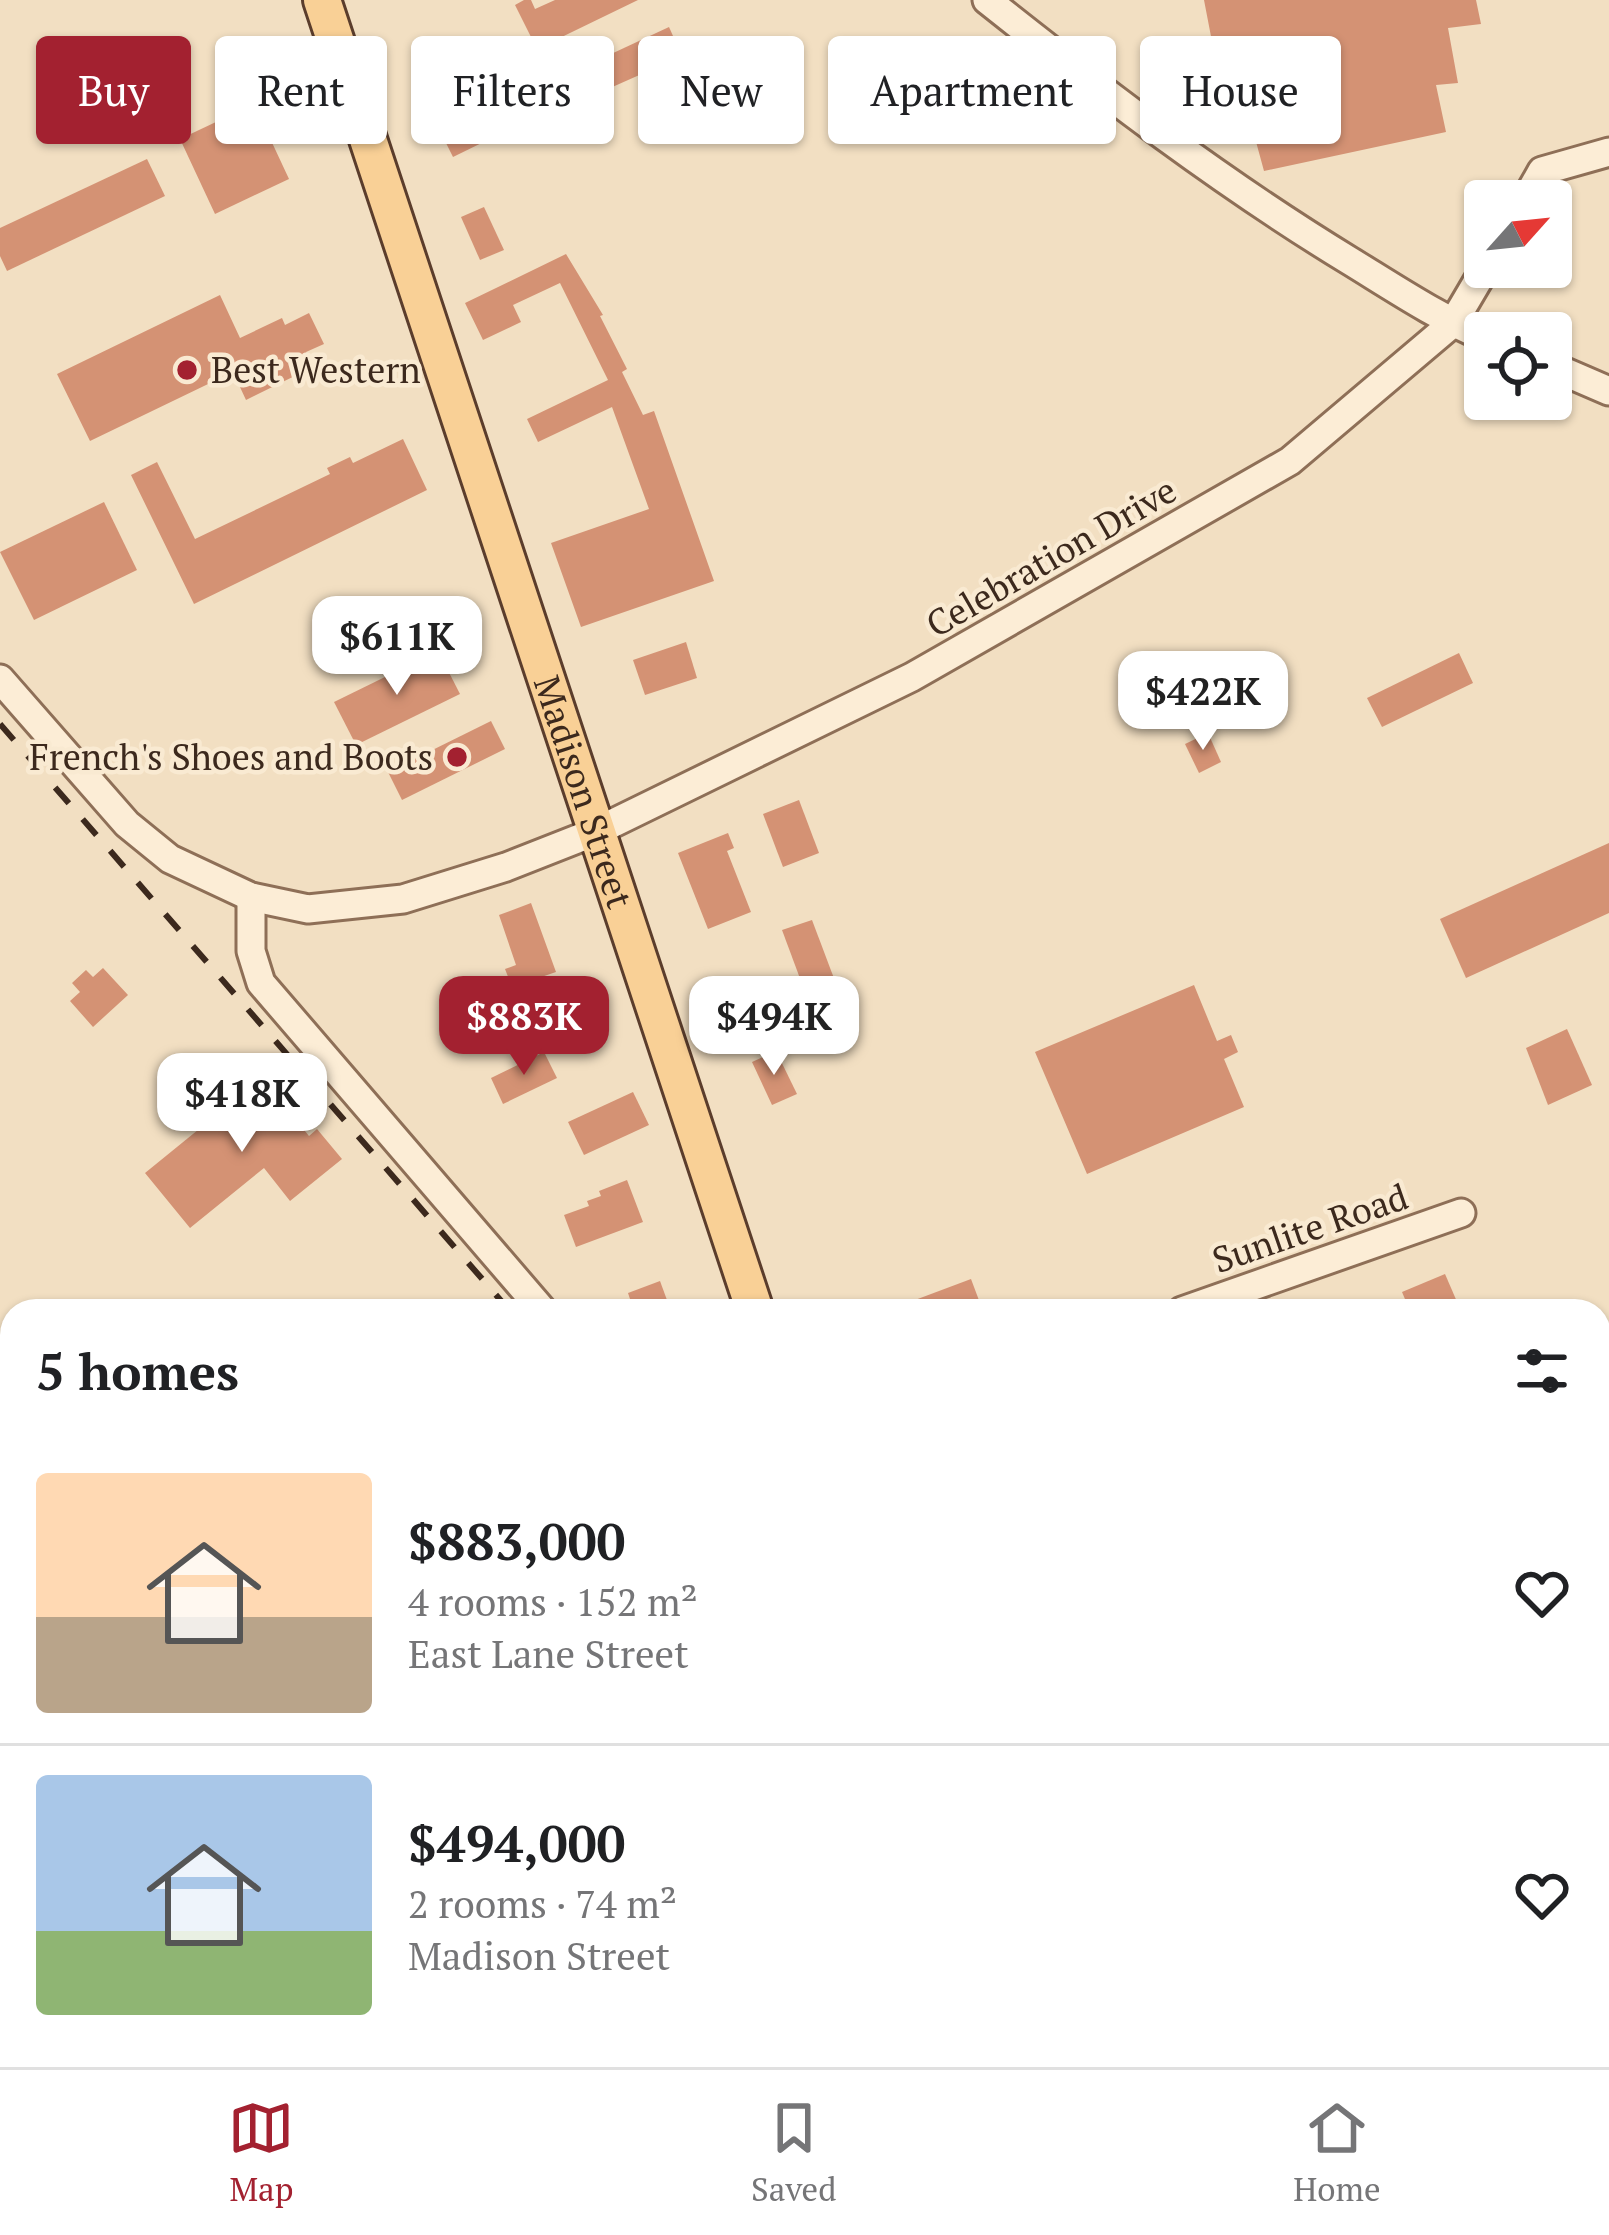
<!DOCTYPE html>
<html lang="en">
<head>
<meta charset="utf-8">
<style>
  body { margin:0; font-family:"PT Serif",serif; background:#f6f6f6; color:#202124; height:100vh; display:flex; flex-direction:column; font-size:45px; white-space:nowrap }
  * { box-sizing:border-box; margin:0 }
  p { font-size:39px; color:#757577 }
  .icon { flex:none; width:66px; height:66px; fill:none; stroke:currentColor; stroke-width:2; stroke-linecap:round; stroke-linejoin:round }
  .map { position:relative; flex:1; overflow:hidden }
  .panel { position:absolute; left:0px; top:1299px; width:1611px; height:768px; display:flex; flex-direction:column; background:#fff; border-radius:36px 36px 0 0; box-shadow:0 3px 9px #0004 }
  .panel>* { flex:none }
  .banner { position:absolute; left:36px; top:36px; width:1539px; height:108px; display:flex; gap:24px }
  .needle { width:78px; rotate:63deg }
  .tools { position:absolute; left:1464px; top:180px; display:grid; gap:24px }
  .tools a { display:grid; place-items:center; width:108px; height:108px; border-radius:12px; background:#fff; box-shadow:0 3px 9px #0004; font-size:60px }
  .price { position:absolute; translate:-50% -102px; padding:0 27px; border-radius:24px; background:#fff; color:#222; font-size:39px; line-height:78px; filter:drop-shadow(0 3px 6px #0008) }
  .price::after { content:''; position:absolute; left:50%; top:72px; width:36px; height:27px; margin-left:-18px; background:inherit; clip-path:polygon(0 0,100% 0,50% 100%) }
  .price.active { background:#a32130; color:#fff }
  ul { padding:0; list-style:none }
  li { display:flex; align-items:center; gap:36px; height:300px; padding:0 36px }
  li+li { border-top:3px solid #e0e0e0 }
  li span { display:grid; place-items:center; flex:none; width:336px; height:240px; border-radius:12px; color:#555 }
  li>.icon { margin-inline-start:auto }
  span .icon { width:144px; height:144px; fill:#fffc; stroke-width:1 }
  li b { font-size:51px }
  h2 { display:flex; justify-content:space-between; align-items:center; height:144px; padding:0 36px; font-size:51px }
  .tag { padding:0 42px; border-radius:12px; background:#fff; box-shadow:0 3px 9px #0004; font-size:42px; line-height:108px }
  .tag.active { background:#a32130; color:#fff }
  .menu { display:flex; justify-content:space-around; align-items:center; height:168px; border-top:3px solid #e0e0e0; background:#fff; font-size:33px; color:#757577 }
  .menu a { display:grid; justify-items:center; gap:6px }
  .menu .active { color:#a32130 }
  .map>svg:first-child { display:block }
</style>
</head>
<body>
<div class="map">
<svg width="1609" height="2067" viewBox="0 0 1609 2067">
  <rect width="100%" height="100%" fill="#f2dfc2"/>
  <g fill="#d49274">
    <path d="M524,0H531L535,9L555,0H638L537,49L515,5Z"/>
    <path d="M1204,0H1476L1481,24L1448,28L1458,83L1436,85L1446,132L1264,171L1252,127L1229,130Z"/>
    <path d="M669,27L682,56L563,109L551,82Z"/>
    <path d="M254,104L289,179L215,214L180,139Z"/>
    <path d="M489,105L502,133L453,157L439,129Z"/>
    <path d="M147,159L165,196L7,271L0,256V228Z"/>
    <path d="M484,207L504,250L480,260L461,217Z"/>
    <path d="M566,254L603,315L600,316L627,369L622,372L643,415L654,411L714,581L581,627L551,543L649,509L612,407L538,442L527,419L608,380L560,283L513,305L521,322L483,340L465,303Z"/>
    <path d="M220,295L240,338L282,318L285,325L309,313L324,344L306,352L313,367L246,400L233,372L90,441L57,374Z"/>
    <path d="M403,439L427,490L194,604L131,475L157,462L195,539L330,474L327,468L350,457L353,463Z"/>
    <path d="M104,502L137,570L34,620L0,552Z"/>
    <path d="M686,642L697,678L645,695L633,660Z"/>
    <path d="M438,651L460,694L356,745L334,702Z"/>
    <path d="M1459,653L1473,683L1382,727L1367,698Z"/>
    <path d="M491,721L505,749L402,800L388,772Z"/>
    <path d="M1208,733L1221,762L1199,773L1185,744Z"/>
    <path d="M799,800L819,853L783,867L763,814Z"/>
    <path d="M728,833L734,848L727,851L751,912L708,929L678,853Z"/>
    <path d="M1609,843V913L1466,978L1440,919Z"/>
    <path d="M531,903L556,972L512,987L505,969L516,965L499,915Z"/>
    <path d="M812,920L838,989L808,1000L782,930Z"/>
    <path d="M103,968L128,995L93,1027L70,1001L80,992L72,983L86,970L93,977Z"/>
    <path d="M1194,985L1217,1041L1231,1035L1238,1052L1224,1059L1244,1107L1087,1174L1035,1052Z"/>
    <path d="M1567,1029L1592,1085L1548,1105L1526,1048Z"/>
    <path d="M776,1051L797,1094L772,1105L752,1062Z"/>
    <path d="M544,1052L557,1078L503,1104L491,1078Z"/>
    <path d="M262,1078L309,1136L317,1129L342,1159L290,1201L264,1168L190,1228L145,1173Z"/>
    <path d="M633,1092L649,1125L584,1155L568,1122Z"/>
    <path d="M627,1180L643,1222L576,1247L564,1215L589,1206L587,1201L601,1196L599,1191Z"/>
    <path d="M1445,1274L1461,1311H1410L1402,1292Z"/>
    <path d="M971,1279L983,1311H891V1309Z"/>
    <path d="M660,1281L671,1311H634L628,1293Z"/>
  </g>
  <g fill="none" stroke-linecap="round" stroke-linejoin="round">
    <g stroke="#8e6f57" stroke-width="33">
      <g id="minor">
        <path d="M987,0C1104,93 1222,183 1350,261C1394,288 1437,317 1485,337"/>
        <path d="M1525,201L1542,171L1609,152"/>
        <path d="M1551,366L1609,391"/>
        <path d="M0,679L127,824L170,859L251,897L308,909L403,899L506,867L595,832L912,677L1290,461L1453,323L1486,267"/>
        <path d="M251,897V951L261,983L543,1311"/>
        <path d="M1182,1311L1461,1213"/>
        <path d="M1599,1606L1609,1602"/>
        <path d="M1599,1808L1609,1832"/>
        <path d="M1599,1895L1606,1884L1609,1843"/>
        <path d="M181,2055L184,2067"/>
        <path d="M1226,2067L1239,2055"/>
      </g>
    </g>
    <g stroke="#5b3d2c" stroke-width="42">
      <g id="major">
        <path id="s1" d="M322,0L755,1311"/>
        <path d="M1003,2055L1007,2067"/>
      </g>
    </g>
    <use href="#minor" stroke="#fcedd6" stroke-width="27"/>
    <use href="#major" stroke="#f9d096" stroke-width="36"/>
    <g stroke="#3c291d" stroke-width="6" stroke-dasharray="21 21" stroke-linecap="butt">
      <path d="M0,724L510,1311"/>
      <path d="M1153,2055L1164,2067"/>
    </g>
  </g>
  <g fill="#a32130" stroke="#f9ead2" stroke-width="4.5">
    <circle cx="187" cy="370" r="12"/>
    <circle cx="457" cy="757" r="12"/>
  </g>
  <g text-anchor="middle" stroke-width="9" stroke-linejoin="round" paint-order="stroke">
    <g font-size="36" fill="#3c291d" stroke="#f9ead2" text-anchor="start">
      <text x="211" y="383">Best Western</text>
      <text x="433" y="770" text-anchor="end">French's Shoes and Boots</text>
    </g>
    <g font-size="36" fill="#3c291d" stroke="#f9ead2">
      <text transform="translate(1051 557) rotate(-30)" y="13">Celebration Drive</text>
      <text dy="13" stroke="none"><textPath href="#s1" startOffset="834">Madison Street</textPath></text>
      <text transform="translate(1310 1228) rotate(-19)" y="13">Sunlite Road</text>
    </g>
  </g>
</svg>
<div class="tools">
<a><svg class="needle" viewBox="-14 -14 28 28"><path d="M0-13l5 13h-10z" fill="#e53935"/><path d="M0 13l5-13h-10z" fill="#757577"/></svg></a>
<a><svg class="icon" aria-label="locate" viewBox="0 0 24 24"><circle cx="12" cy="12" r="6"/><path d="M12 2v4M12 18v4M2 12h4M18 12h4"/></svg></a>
</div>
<b class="price" style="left:397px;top:698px">$611K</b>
<b class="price" style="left:1203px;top:753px">$422K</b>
<b class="price active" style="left:524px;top:1078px">$883K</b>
<b class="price" style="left:774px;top:1078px">$494K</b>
<b class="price" style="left:242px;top:1155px">$418K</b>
<div class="banner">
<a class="tag active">Buy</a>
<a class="tag">Rent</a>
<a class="tag">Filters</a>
<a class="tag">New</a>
<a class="tag">Apartment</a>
<a class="tag">House</a>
</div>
<section class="panel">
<h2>5 homes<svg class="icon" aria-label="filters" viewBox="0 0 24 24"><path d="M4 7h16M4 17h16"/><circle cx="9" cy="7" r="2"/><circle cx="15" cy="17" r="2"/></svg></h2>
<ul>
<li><span style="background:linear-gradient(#ffd9b3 60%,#b9a48a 0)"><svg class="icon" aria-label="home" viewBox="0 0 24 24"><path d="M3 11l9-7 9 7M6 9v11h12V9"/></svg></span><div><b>$883,000</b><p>4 rooms · 152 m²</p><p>East Lane Street</p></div><svg class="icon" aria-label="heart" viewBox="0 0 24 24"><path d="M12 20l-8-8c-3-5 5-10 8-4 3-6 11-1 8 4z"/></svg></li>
<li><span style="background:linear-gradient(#a9c7e8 65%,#8fb573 0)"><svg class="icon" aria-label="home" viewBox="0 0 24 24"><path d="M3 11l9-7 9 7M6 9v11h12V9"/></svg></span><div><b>$494,000</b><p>2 rooms · 74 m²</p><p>Madison Street</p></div><svg class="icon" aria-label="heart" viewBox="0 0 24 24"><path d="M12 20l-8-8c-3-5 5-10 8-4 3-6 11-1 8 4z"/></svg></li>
</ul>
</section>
</div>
<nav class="menu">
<a class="active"><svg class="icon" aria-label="map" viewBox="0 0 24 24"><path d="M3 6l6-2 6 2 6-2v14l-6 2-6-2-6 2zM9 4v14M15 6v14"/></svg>Map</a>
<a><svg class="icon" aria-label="saved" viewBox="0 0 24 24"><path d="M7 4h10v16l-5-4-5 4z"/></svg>Saved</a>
<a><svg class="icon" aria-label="home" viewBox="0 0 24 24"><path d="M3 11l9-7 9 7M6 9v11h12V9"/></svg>Home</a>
</nav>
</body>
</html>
